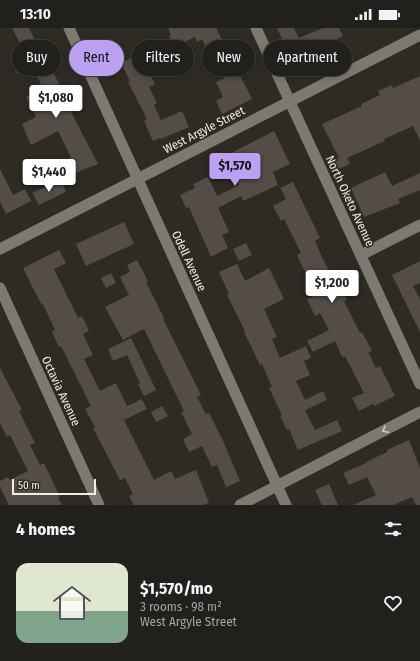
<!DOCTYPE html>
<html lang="en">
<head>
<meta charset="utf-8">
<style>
  body { margin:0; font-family:"Fira Sans Condensed",sans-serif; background:#2e2d29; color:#f1f3f6; height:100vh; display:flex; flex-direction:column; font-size:15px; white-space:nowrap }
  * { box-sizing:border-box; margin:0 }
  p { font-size:13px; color:#a2a3a3 }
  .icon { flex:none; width:22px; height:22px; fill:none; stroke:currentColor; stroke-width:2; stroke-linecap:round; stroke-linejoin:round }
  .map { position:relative; height:477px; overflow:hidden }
  .sheet { display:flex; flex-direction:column; background:#22201c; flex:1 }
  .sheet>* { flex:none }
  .hud { position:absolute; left:12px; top:12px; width:396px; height:36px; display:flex; gap:8px }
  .scale { position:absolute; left:12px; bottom:10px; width:84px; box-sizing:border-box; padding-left:4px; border:2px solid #f0ede9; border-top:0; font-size:11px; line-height:14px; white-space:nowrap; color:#f0ede9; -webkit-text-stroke:3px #2e2b25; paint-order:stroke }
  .price { position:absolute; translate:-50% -34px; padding:0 9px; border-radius:4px; background:#fff; color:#222; font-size:13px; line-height:26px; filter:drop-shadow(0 1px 2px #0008) }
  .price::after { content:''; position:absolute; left:50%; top:24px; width:12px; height:9px; margin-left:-6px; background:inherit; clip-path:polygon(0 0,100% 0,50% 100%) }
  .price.current { background:#bca0f2; color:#111 }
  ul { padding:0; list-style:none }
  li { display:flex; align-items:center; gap:12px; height:100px; padding:0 16px }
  li span { display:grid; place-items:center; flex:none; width:112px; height:80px; border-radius:12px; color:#555 }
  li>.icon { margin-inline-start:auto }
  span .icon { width:48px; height:48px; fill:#fffc; stroke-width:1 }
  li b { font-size:17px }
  h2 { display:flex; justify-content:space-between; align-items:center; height:48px; padding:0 16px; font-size:17px }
  .tag { padding:0 14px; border-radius:18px; background:#22201c; box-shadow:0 2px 6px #0003,0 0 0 1px #3f3e3b; font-size:14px; line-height:36px }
  .tag.current { background:#bca0f2; color:#111 }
  .status { display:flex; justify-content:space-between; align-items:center; height:28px; padding:0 20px; background:#22201c; direction:ltr }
  .status svg { height:11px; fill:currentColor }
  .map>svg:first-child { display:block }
</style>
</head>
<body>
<div class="status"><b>13:10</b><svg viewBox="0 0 49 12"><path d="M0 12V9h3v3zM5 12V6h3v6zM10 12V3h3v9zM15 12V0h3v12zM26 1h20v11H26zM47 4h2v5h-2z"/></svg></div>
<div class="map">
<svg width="420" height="477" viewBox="0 0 420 477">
  <rect width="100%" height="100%" fill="#2e2b25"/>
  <g fill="#534c47">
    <path d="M12,0H29L35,12L22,19Z"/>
    <path d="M168,0H216L252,71L222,86L216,73L223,69L216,54L225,50L215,31L212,32L202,11L197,14L195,9L175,19L169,8L171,7Z"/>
    <path d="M277,0H294L299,10L323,0H339L343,8L306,25L307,27L292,33Z"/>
    <path d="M143,24L149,36L146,38L155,56L149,59L157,75L154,77L161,92L182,83L189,99L161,111L160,110L153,113L144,93L147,91L128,54L130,53L121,35Z"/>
    <path d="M23,29L28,40L17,46L12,35Z"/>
    <path d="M47,31L69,77L68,78L98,136L75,145L68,131L71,129L58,103L31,117L22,96L36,89L26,69L30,67L28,63L41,56L32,38Z"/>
    <path d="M420,48V113L413,98L384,111L385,113L347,130L350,136L338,141L334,132L339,130L322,96L362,78L361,76L380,67L378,63L392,57L393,60Z"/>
    <path d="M274,103L290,136L273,144L278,157L243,173L241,168L218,180L229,204L222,207L228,220L211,229L189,179L186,180L180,167L195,160L193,156L208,149L217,168L239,157L225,128Z"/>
    <path d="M0,141L13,167L25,161L31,173L6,186L0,174Z"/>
    <path d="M385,144L392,158L420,145V162L398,171L400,175L364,189L351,160Z"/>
    <path d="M61,152L66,164L39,177L32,165Z"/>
    <path d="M293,154L320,210L315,213L322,229L331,247L334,245L343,263L347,272L344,273L360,305L362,304L372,323L368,324L376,340L380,338L395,368L374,378L373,376L359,383L352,370L364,365L345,328L342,329L335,313L313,324L307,313L329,302L320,285L315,288L307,271L316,267L297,227L301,225L284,191L281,193L273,178L286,171L280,160Z"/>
    <path d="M124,194L134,216L86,238L76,216Z"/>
    <path d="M246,215L252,227L239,233L233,221Z"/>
    <path d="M59,222L66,235L54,241L78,290L82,288L89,303L83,306L93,327L84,331L100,363L116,355L127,378L142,371L147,381L124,392L154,452L171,443L175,451L196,442L209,475L203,477H134L129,468L133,466L125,450L120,452L93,400L95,399L85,381L91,378L61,318L59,319L52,304L55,302L43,276L42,277L36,266L23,240Z"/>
    <path d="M137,232L148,253L146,254L164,290L163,291L201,367L197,369L206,386L209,385L223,413L240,453L226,459L217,437L212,439L202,418L189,424L183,411L192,406L181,384L184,383L144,301L123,312L105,279L129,267L120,249L130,244L127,237Z"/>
    <path d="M420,233V255L413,258L420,271V304L392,247Z"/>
    <path d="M237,236L245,253L269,240L284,271L264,281L277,309L272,311L280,330L306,318L311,330L304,333L310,347L296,353L305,372L323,363L327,372L305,382L315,402L337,392L342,403L298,422L289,401L287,402L280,388L282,387L269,360L272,359L262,336L260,337L244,304L245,303L227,267L229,266L219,244Z"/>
    <path d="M111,245L116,255L106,260L101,250Z"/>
    <path d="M131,310L156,362L144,368L138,356L140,355L127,327L113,333L108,321Z"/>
    <path d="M0,340L22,382L19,383L35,415L30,417L40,437L44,435L60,469L58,470L62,477H9L0,459V453L8,449L10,452L28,443L10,407L7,409L0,395Z"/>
    <path d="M162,378L168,388L156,394L151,384Z"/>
    <path d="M409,412L420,440V477H416L412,469L393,477H353L376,467L367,449L349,457L343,445L366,435V434L387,424V422Z"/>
    <path d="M329,456L338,477H322L315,462Z"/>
  </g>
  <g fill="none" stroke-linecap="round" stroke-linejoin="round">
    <g stroke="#7d7971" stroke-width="11">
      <path d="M69,0L286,477"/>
      <path d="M256,0L420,356"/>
      <path d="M0,221L420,7"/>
      <path d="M361,227L420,197"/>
      <path d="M0,260L99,477"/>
      <path d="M240,477L420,384"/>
    </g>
  </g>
  <defs><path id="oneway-chevron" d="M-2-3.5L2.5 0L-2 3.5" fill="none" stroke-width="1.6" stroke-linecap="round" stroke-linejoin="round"/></defs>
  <use stroke="#cecac5" href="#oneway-chevron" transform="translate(385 402) rotate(153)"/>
  <g text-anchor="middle" stroke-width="3" stroke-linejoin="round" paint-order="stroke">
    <g font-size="12" fill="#f0ede9" stroke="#2e2b25">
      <text transform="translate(204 102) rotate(-27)" y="4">West Argyle Street</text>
      <text transform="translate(350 173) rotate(65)" y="4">North Oketo Avenue</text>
      <text transform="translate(189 233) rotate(65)" y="4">Odell Avenue</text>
      <text transform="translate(61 363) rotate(65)" y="4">Octavia Avenue</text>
    </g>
  </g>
</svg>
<div class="scale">50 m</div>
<b class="price" style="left:56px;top:91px">$1,080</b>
<b class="price current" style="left:235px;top:159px">$1,570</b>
<b class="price" style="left:49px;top:165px">$1,440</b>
<b class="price" style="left:332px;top:276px">$1,200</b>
<div class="hud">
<a class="tag">Buy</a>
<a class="tag current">Rent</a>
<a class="tag">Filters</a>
<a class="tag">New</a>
<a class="tag">Apartment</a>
</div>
</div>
<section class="sheet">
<h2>4 homes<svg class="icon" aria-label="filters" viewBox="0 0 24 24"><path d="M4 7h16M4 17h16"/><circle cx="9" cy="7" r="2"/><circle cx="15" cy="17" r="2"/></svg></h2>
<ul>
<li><span style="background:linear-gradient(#dfe7d0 60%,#7fa58c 0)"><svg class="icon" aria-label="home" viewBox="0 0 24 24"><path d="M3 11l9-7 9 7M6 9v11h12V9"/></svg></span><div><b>$1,570/mo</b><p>3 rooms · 98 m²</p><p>West Argyle Street</p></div><svg class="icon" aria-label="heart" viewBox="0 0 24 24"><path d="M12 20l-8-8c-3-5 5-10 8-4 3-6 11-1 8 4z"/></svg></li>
</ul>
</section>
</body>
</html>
